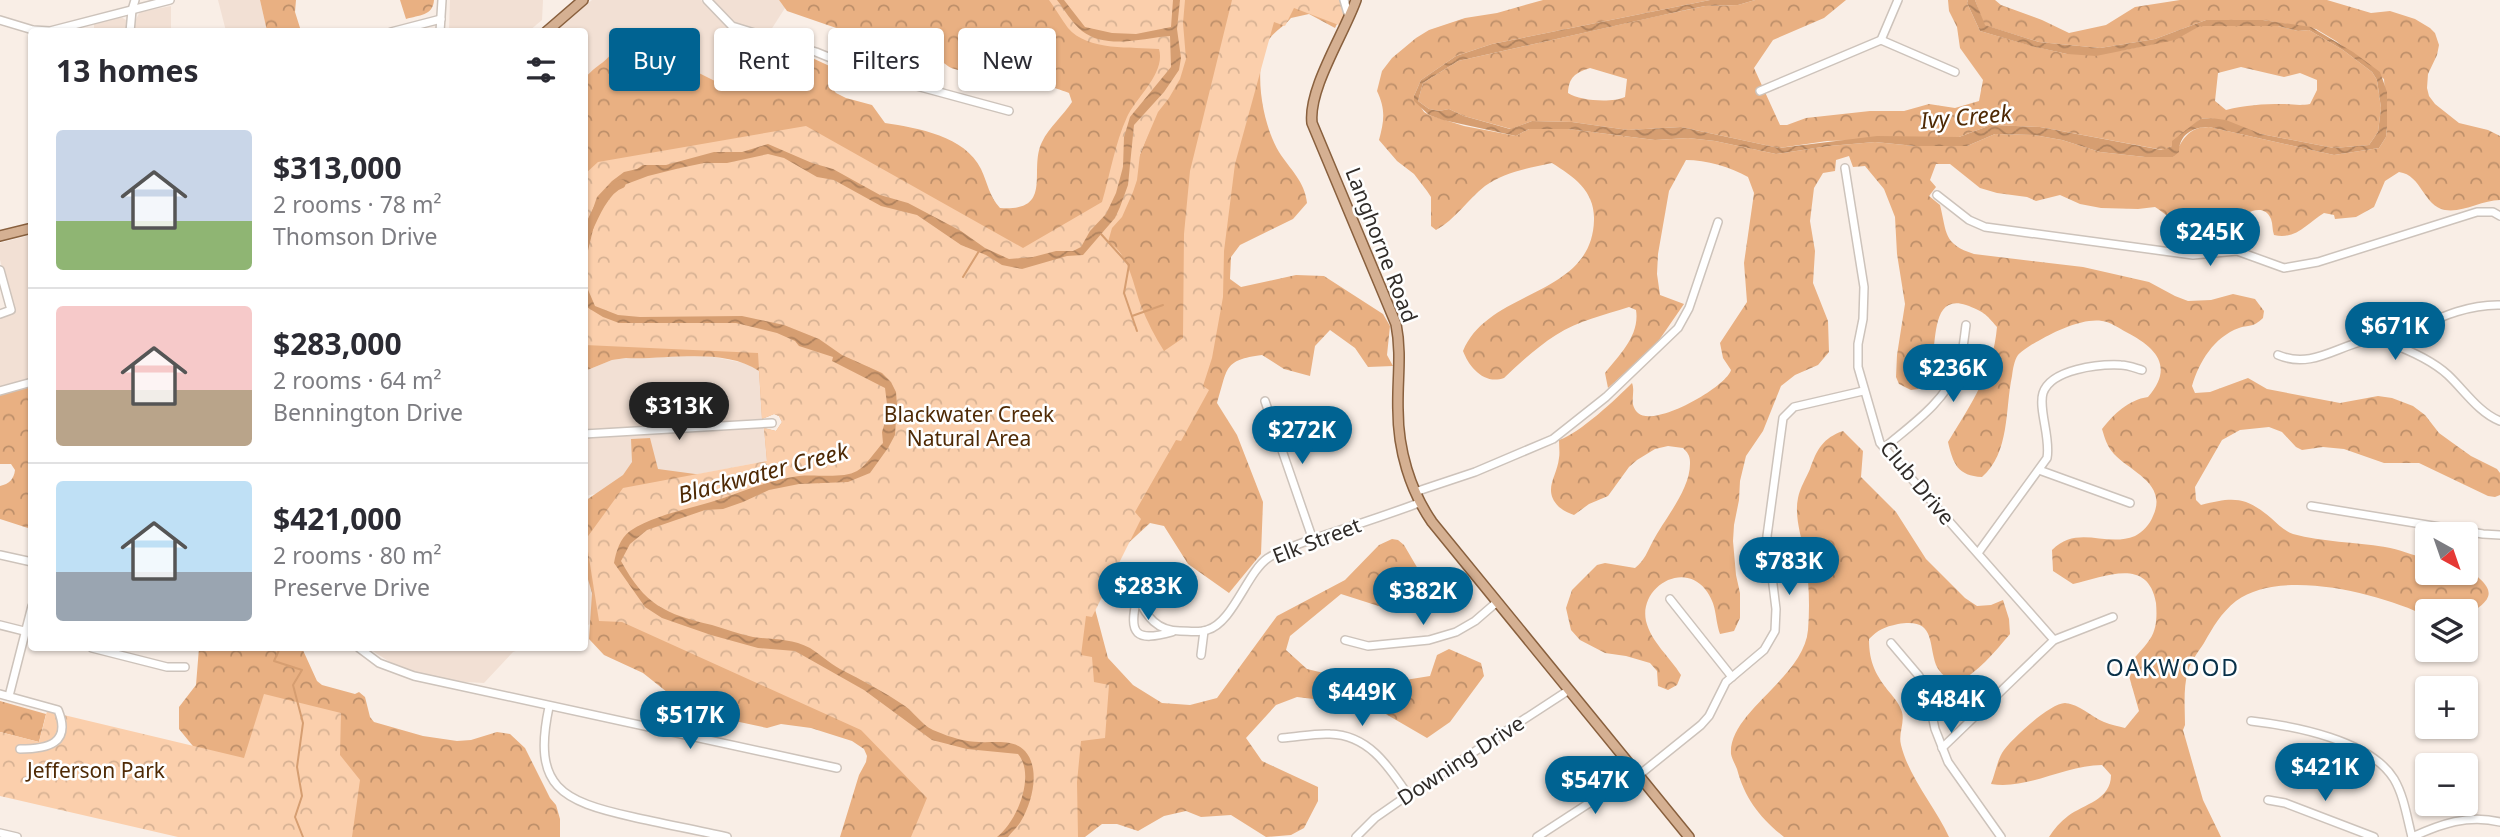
<!DOCTYPE html>
<html lang="en">
<head>
<meta charset="utf-8">
<style>
  body { margin:0; font-family:"Noto Sans",sans-serif; background:#f2f2f3; color:#2b2b33; height:100vh; display:flex; flex-direction:column; font-size:26px; white-space:nowrap }
  * { box-sizing:border-box; margin:0 }
  p { font-size:23px; color:#7c7c81 }
  .icon { flex:none; width:38px; height:38px; fill:none; stroke:currentColor; stroke-width:2; stroke-linecap:round; stroke-linejoin:round }
  .map { position:relative; flex:1; overflow:hidden }
  .details { position:absolute; left:28px; top:28px; width:560px; height:623px; display:flex; flex-direction:column; background:#fff; border-radius:7px; box-shadow:0 2px 5px #0004 }
  .details>* { flex:none }
  .guide { position:absolute; left:609px; top:28px; width:665px; height:63px; display:flex; gap:14px }
  .needle { width:46px; rotate:140deg }
  .buttons { position:absolute; left:2415px; top:522px; display:grid; gap:14px }
  .buttons a { display:grid; place-items:center; width:63px; height:63px; border-radius:7px; background:#fff; box-shadow:0 2px 5px #0004; font-size:35px }
  .price { position:absolute; translate:-50% -60px; padding:0 16px; border-radius:24px; background:#006392; color:#fff; font-size:23px; line-height:46px; filter:drop-shadow(0 2px 4px #0008) }
  .price::after { content:''; position:absolute; left:50%; top:42px; width:21px; height:16px; margin-left:-10px; background:inherit; clip-path:polygon(0 0,100% 0,50% 100%) }
  .price.on { background:#222; color:#fff }
  ul { padding:0; list-style:none }
  li { display:flex; align-items:center; gap:21px; height:175px; padding:0 28px }
  li+li { border-top:2px solid #e1e1e2 }
  li span { display:grid; place-items:center; flex:none; width:196px; height:140px; border-radius:7px; color:#555 }
  li>.icon { margin-inline-start:auto }
  span .icon { width:84px; height:84px; fill:#fffc; stroke-width:1 }
  li b { font-size:30px }
  h2 { display:flex; justify-content:space-between; align-items:center; height:84px; padding:0 28px; font-size:30px }
  .chip { padding:0 24px; border-radius:7px; background:#fff; box-shadow:0 2px 5px #0004; font-size:24px; line-height:63px }
  .chip.on { background:#006392; color:#fff }
  .map>svg:first-child { display:block }
</style>
</head>
<body>
<div class="map">
<svg width="2500" height="837" viewBox="0 0 2500 837">
  <defs>
    <pattern id="forest-crowns" width="20" height="18" patternUnits="userSpaceOnUse" patternTransform="scale(1.75)"><rect width="20" height="18" fill="#e9b082"/><path d="M2 6a3 3 0 1 1 6 0M12 15a3 3 0 1 1 6 0" fill="none" stroke="#bd8f6a"/></pattern>
    <pattern id="park-crowns" width="20" height="18" patternUnits="userSpaceOnUse" patternTransform="scale(1.75)"><rect width="20" height="18" fill="#fbcfac"/><path d="M2 6a3 3 0 1 1 6 0M12 15a3 3 0 1 1 6 0" fill="none" stroke="#d7b294"/></pattern>
    <pattern id="water-waves" width="16" height="10" patternUnits="userSpaceOnUse" patternTransform="scale(1.75)"><rect width="16" height="10" fill="#d69e71"/><path d="M0 5q4-4 8 0t8 0" fill="none" stroke="#ae815d"/></pattern>
  </defs>
  <rect width="100%" height="100%" fill="#f9eee6"/>
  <g fill="#f2e0d4">
    <path d="M218,0H260L267,31H226Z"/>
    <path d="M450,0H543L542,20L529,31H449Z"/>
    <path d="M592,0H701L732,30V59L721,84L691,69L667,44L615,50L604,63L585,78L584,32H553Z"/>
    <path d="M712,0H779L785,8L769,33L736,23Z"/>
    <path d="M171,6V31H134L135,21L140,12Z"/>
    <path d="M119,16L126,20L127,31H94V23Z"/>
    <path d="M31,235V378L0,387V317L13,307L0,260V243Z"/>
    <path d="M685,356L714,357L749,364L759,371L762,419L585,430V371L612,360L626,358Z"/>
    <path d="M757,427L764,428L767,461L585,496V438Z"/>
    <path d="M584,539L599,621L585,626H584Z"/>
    <path d="M368,648H525L513,652L484,683L449,681L404,671Z"/>
  </g>
  <g fill="url(#forest-crowns)" fill-rule="evenodd">
    <path d="M260,0H296L295,12L301,31H267Z"/>
    <path d="M400,0H434C433,16 419,15 406,19Z"/>
    <path d="M779,0H1057L1171,35L1120,179L1073,251L585,232V78C601,60 609,64 620,38L654,37L667,44L691,69L721,84H773L801,73L808,56L838,70L830,86L836,93L846,98L872,105L885,123C918,128 965,136 981,169C988,184 989,196 1000,208C1055,212 1028,170 1042,142C1049,127 1063,116 1072,102L1069,93C1061,90 1051,87 1044,83C1033,75 1024,65 1012,61C984,52 978,72 960,70C944,69 940,55 928,51L871,40L787,11Z"/>
    <path d="M1180,0H1328L1342,14L1335,28L1309,14L1291,18C1284,27 1274,31 1268,41C1252,68 1263,126 1279,152C1290,169 1305,182 1307,203L1293,219L1240,245L1231,257L1230,279L1241,287L1296,275L1324,276L1383,314L1390,326L1387,355L1393,366L1368,367L1355,348L1330,330L1315,346L1310,376L1284,369L1262,355C1223,360 1228,368 1217,403L1237,435L1263,502L1261,554L1229,593L1188,564L1164,526L1150,523L1123,548L1095,609L1108,658L1133,685L1162,703L1190,705L1217,698L1277,616L1345,580L1379,545L1392,539L1398,540L1404,545L1418,569L1422,582L1417,596L1391,610L1341,594L1290,636L1286,650L1307,669L1374,685L1430,676L1437,655L1449,649L1481,663L1484,676L1450,722L1427,738L1372,706L1297,697L1276,705L1246,738L1262,761L1318,787V801L1304,828L1291,835L1266,837L1231,815L1201,817L1186,811L1164,816L1138,831L1117,824H1102L1085,837H1008L897,405L1002,265L1122,201L1164,92Z"/>
    <path d="M1543,0H1710L1492,44L1456,56L1421,80L1414,96L1424,112L1429,115L1464,126L1516,136L1529,129H1568L1655,140L1688,138L1715,141L1776,154L1829,146L1875,142L1915,146H1967L1995,134L2034,135L2062,140L2100,152L2145,157H2173C2183,140 2187,127 2209,127L2334,155L2379,148L2386,137L2387,127L2384,79L2336,41L2316,29L2263,20H2206L2155,39L2100,48L2039,42L1984,25L1975,0H1995L2001,5L2042,20L2069,33L2106,25L2135,7L2180,0H2327L2371,13L2390,11L2415,19L2430,28L2435,33L2439,45L2437,55L2428,74L2427,88L2429,96L2435,104L2459,123L2488,130L2500,136V200C2482,200 2463,213 2445,210C2423,206 2422,175 2399,172L2385,181L2374,207L2356,217L2335,219L2334,215L2324,213C2307,223 2297,240 2274,235C2272,230 2273,224 2271,219C2259,191 2220,237 2204,236C2186,235 2167,214 2155,207L2138,209L2101,208L2080,204L2060,195L2036,201L2027,197L1997,193L1980,188L1950,164H1936L1930,180L1936,187L1929,196L1940,205C1947,233 1943,244 1974,254L2083,267L2149,282L2175,296L2188,301L2211,300L2233,294L2255,299L2264,311L2263,318C2252,328 2252,324 2239,328C2214,337 2199,362 2192,386L2195,393L2210,392L2248,378L2267,389L2340,403L2378,396L2392,398L2413,406L2425,415L2439,433L2450,441L2471,456L2497,469L2500,473V495L2495,497L2488,496L2419,463H2384L2344,449L2323,447L2302,450L2296,447L2282,432L2269,427L2240,430L2222,440L2195,487L2196,500L2201,505C2233,497 2245,496 2271,518C2278,524 2284,531 2293,534C2323,542 2354,542 2385,547C2399,549 2413,556 2427,558V572H2466V569C2472,571 2475,574 2480,579C2500,597 2481,605 2466,617V611H2427V616C2381,594 2282,567 2236,601C2221,613 2213,627 2204,643C2198,652 2191,661 2188,671C2183,688 2185,708 2185,725L2183,730L2203,800L2221,837H2049C2054,829 2060,822 2068,816C2084,804 2111,800 2111,775L2102,765C2065,765 2028,790 1991,784C1995,774 1997,762 2002,753C2010,740 2050,703 2065,703C2080,704 2091,717 2104,722C2111,725 2119,726 2125,728L2139,711L2127,669C2133,657 2143,650 2150,639C2157,629 2157,615 2156,603C2148,556 2105,577 2073,584L2053,571L2052,550C2078,524 2106,548 2135,536C2143,532 2150,524 2153,516C2168,484 2131,472 2114,454C2107,446 2105,439 2102,429C2114,414 2128,400 2148,397C2174,367 2157,348 2126,332C2119,328 2110,322 2102,321C2083,318 2056,331 2040,340C2034,343 2023,350 2018,355C2014,361 2013,369 2012,376C2005,409 2010,453 1982,477C1958,476 1953,464 1948,442C1971,404 1993,373 1997,327C1986,314 1983,311 1966,305C1932,294 1937,339 1932,359C1929,369 1925,381 1918,389L1911,390L1899,384L1896,377L1897,355L1905,304L1897,254L1895,217L1884,189L1865,166L1853,167L1849,156L1836,160L1835,171L1823,173L1814,188L1810,221L1815,251L1813,283L1828,321L1829,352L1818,365L1795,375L1781,386L1763,431L1746,456L1740,481L1739,500L1734,525L1733,541L1736,575L1740,593V618L1734,631L1720,634C1714,616 1718,606 1705,589C1682,561 1639,588 1646,621C1651,642 1670,657 1681,675L1677,685L1668,690L1658,686L1657,671L1650,663L1626,656L1605,653L1580,640L1571,630L1566,608L1572,590L1597,565L1605,563L1635,568C1645,560 1647,552 1653,541C1665,518 1691,489 1690,462C1690,455 1687,452 1683,448L1668,446L1655,449L1637,460L1629,467L1608,496L1589,504L1574,515C1568,513 1564,511 1559,507C1542,490 1557,477 1559,458C1560,453 1559,446 1559,440C1580,433 1616,399 1632,383C1636,393 1628,404 1638,413C1655,428 1726,387 1731,370L1723,358L1720,343L1747,302L1744,263L1754,193L1748,177C1731,167 1706,160 1686,160L1669,191L1658,254L1657,274L1660,295L1684,304L1655,346L1608,388L1605,373C1620,354 1640,335 1636,310L1629,307C1604,315 1578,321 1556,335C1537,347 1520,363 1504,378C1484,385 1469,367 1463,351C1489,288 1592,298 1594,220C1595,191 1574,177 1552,163C1529,168 1504,172 1485,186C1468,199 1455,220 1436,230L1431,226V197L1427,191L1414,174L1397,161L1379,140C1384,121 1386,110 1377,91L1382,71L1392,58L1416,38L1429,30L1465,18L1497,13Z"/>
    <path d="M1755,0H1846L1824,18L1773,40L1754,68L1780,125H1787L1806,118L1870,111H1904L1929,104L1955,108L1979,101L1983,80L1960,48L1957,27L1949,11L1948,0H1968L1967,3L1980,31L2032,46L2067,54L2124,50L2175,39L2199,26H2278L2298,31L2309,30L2343,50L2372,72L2377,80L2381,108L2378,132L2369,145L2334,148L2261,134L2211,118L2200,119L2172,146L2163,150L2040,127L1991,125L1959,137L1827,141L1779,148L1681,127L1628,130L1572,122L1532,121L1511,129L1464,116L1449,109L1439,111L1429,109L1418,101L1423,83L1458,61L1658,16L1705,6L1738,5ZM2241,67L2284,77L2300,73L2317,80V90L2310,104C2299,106 2292,104 2282,104C2263,104 2245,105 2226,110L2215,101L2218,73ZM1590,68L1627,79L1625,97C1612,103 1580,101 1568,93C1569,77 1575,73 1590,68Z"/>
    <path d="M584,306L795,342L758,648L997,837H840L859,775L866,762L867,756L864,749L852,741L811,728L781,724L767,728L716,717L682,704L643,673L604,655L589,639L592,593L585,569V501L623,475L632,462L631,439L650,438L658,469L710,476L767,461L764,428L776,431L782,422L779,416L774,414L762,419L759,371C724,347 666,360 626,358L612,360L585,371Z"/>
    <path d="M31,385V529L0,519V486C9,484 14,479 15,470L11,464H0V394Z"/>
    <path d="M1843,431L1863,451L1861,477L1896,512L1926,559L1965,598L1977,606L1991,605L2003,600L2009,619L2010,634C1994,653 1978,672 1956,684C1948,679 1940,674 1936,665C1928,641 1935,618 1898,624C1884,627 1878,630 1869,639C1869,663 1876,676 1891,694C1895,699 1900,705 1902,712C1905,722 1898,734 1901,745C1909,778 1935,806 1949,837H1784C1760,818 1745,799 1737,769C1735,764 1732,759 1731,754C1728,712 1804,678 1808,630C1810,606 1809,580 1805,556C1802,538 1794,517 1798,498C1800,488 1806,478 1810,469C1817,449 1823,438 1843,431Z"/>
    <path d="M199,648H302L317,681L322,685L355,694L359,692L365,697L370,717L374,722L423,736L457,741L471,740L497,732L510,734L525,748L550,798L556,805L560,819V837H229L201,756L179,729V707L196,685Z"/>
    <path d="M0,701L46,714L39,742L0,732Z"/>
  </g>
  <g fill="url(#park-crowns)">
    <path d="M1049,0H1185L1183,23L1186,59L1180,79L1169,98L1158,112L1140,154L1137,180L1133,192L1122,217L1112,228L1108,242C1129,253 1133,285 1141,306C1147,321 1155,337 1164,351L1183,338L1184,234L1190,171L1232,0H1344L1349,17L1344,27L1294,8L1285,26L1274,22L1235,164L1224,251L1223,297L1212,358L1203,386L1209,390L1181,441L1176,440L1135,512L1141,519L1092,617L1086,616L1081,655L1092,657L1094,682L1109,685L1105,738L1081,741L1077,782L1078,837H911L927,798L861,730L622,622L599,621L586,539L623,488L767,461L764,428L776,431L782,422L779,416L774,414L762,419L758,353L585,345V174L598,162L806,126L1023,248L1102,202C1110,175 1115,143 1127,117C1136,97 1166,73 1159,49C1133,47 1087,51 1068,28C1061,19 1056,9 1049,0Z"/>
    <path d="M264,694L341,713L340,755L360,780L352,837H178L0,796V732L39,742L47,711L244,758Z"/>
  </g>
  <g fill="url(#water-waves)">
    <path d="M1057,0H1064L1085,27L1112,33L1136,34L1171,27L1173,0H1180L1177,29L1181,58L1179,70L1164,92L1134,125L1128,185L1120,207L1115,218L1083,255L1067,256L1022,269L1002,265L986,255L961,245L917,215L881,206L834,180L817,177L784,158L768,154L727,163H704L680,168L648,176L608,191L600,200L587,255L586,285L595,306L618,315L640,317L742,316L784,325L819,339L842,355L882,373L891,382L896,392L897,405L895,435L888,448L870,473L848,482L799,484L769,490L743,502L723,509L705,510L647,530L630,544L621,561C645,605 665,614 712,625C726,629 739,634 753,637C773,640 791,638 810,648C820,654 829,663 840,669C862,680 884,692 905,706C916,714 924,728 938,732C949,737 967,742 979,742C992,743 1015,739 1025,751C1041,769 1032,803 1021,821C1017,828 1012,831 1008,837H997C1017,822 1036,775 1018,754L967,749L932,740L864,690L795,651L758,648L711,635L662,618L645,607L614,563C616,552 620,538 630,531C654,515 685,510 711,502C740,493 768,480 799,476C815,474 843,479 857,471C867,465 875,451 883,443L882,432L888,412L885,388L832,361L833,357L799,346L795,341L777,333L736,323H619L603,317L585,306V232L597,197L612,181L624,172L637,169L643,165H666L714,152H742L768,144L812,163L833,169L880,195L908,203L961,231L985,248L1009,259L1033,257L1056,251H1073L1081,247L1090,231L1106,214L1116,193L1123,167L1124,137L1130,117L1171,67L1170,36C1143,38 1107,50 1082,31C1072,23 1064,9 1057,0Z"/>
    <path d="M1710,0H1755L1738,5L1705,6L1681,11L1458,61L1423,83L1418,101L1429,109L1439,111L1449,109L1464,116L1510,129L1532,121L1572,122L1628,130L1681,127L1779,148L1877,136L1959,137L1991,125L2040,127L2162,150L2172,146V141L2200,119L2211,118L2226,120L2261,134L2334,148L2369,145L2378,132L2381,108L2377,80L2372,72L2343,50L2309,30L2298,31L2278,26H2200L2175,40L2096,56L2067,54L2031,46L1980,31L1967,3L1968,0H1975L1985,25L2039,42L2100,48L2155,39L2206,20H2263L2311,27L2353,52L2380,72L2387,92V127L2386,137L2379,148L2334,155L2209,127C2192,127 2179,135 2179,152L2173,157H2145L2100,152L2062,140L2034,135L1995,134L1967,146H1915L1875,142L1829,146L1776,154L1715,141L1688,138L1655,140L1568,129H1529L1516,136L1443,120L1429,115L1414,101V96L1421,80L1456,56L1492,44Z"/>
  </g>
  <g fill="none" stroke-linecap="round" stroke-linejoin="round">
    <g stroke="#d69e71" stroke-width="2">
      <path d="M1101,234L1129,265L1124,293L1137,331"/>
      <path d="M963,277L979,251"/>
      <path d="M1132,316L1163,305"/>
      <path d="M280,648L274,661L302,670L293,685L303,723L297,767L302,796L295,817L303,837"/>
    </g>
    <path stroke="#d69e71" stroke-width="9" d="M584,239C591,223 604,189 621,184"/>
    <g stroke="#cdc3bb" stroke-width="10">
      <g id="minor">
        <path d="M707,0L732,26L816,52L865,72L1009,111"/>
        <path d="M1344,0L1349,17"/>
        <path d="M0,20L33,30L50,31L170,0"/>
        <path d="M130,32L132,10L135,0"/>
        <path d="M391,32L441,19"/>
        <path d="M440,32L442,0"/>
        <path d="M1881,40L1955,72"/>
        <path d="M1760,91L1881,40L1898,0"/>
        <path d="M1845,168L1864,287L1863,319L1858,344V367L1880,443L2054,640"/>
        <path d="M1937,195L1969,220L1985,227L2193,255L2237,251L2284,268L2318,262L2477,212H2493L2500,216"/>
        <path d="M0,270L11,310L0,314"/>
        <path d="M2385,341C2423,327 2458,304 2500,305"/>
        <path d="M2278,355C2320,373 2351,331 2387,342C2406,349 2433,361 2448,375C2464,390 2479,413 2500,421"/>
        <path d="M0,391L32,382"/>
        <path d="M1265,401L1313,540"/>
        <path d="M584,434L772,423"/>
        <path d="M1884,448C1911,425 1944,403 1958,368C1963,355 1964,339 1966,325"/>
        <path d="M2039,470L2130,503"/>
        <path d="M1415,492L1475,472L1553,439L1606,397L1678,328L1689,308L1718,222"/>
        <path d="M2311,506L2483,534L2500,535"/>
        <path d="M1978,553L2047,458C2051,438 2038,409 2043,393C2051,369 2099,364 2121,365C2127,365 2135,368 2142,370"/>
        <path d="M0,555L32,562"/>
        <path d="M1149,570L1139,584L1137,597C1147,617 1157,631 1180,631C1189,631 1199,633 1207,630C1233,623 1247,572 1268,558C1286,547 1308,541 1328,534C1359,524 1389,514 1419,503"/>
        <path d="M1137,598C1128,635 1136,642 1172,632"/>
        <path d="M1670,599L1732,677"/>
        <path d="M0,625L32,633"/>
        <path d="M1345,640L1368,646L1429,640L1456,632L1475,621L1497,602"/>
        <path d="M1891,643L1919,676L1927,691L1935,729L1948,762L2001,837"/>
        <path d="M92,648L167,667H185"/>
        <path d="M359,648L379,663L414,676L837,768"/>
        <path d="M1201,655L1204,631"/>
        <path d="M0,694L58,710C72,744 47,749 20,749"/>
        <path d="M9,696L32,606"/>
        <path d="M549,707C532,787 561,801 633,817C664,824 696,830 727,837"/>
        <path d="M2251,721C2294,726 2370,740 2394,779C2404,796 2407,818 2412,837"/>
        <path d="M1282,738C1298,737 1315,733 1330,734C1369,735 1389,767 1408,795"/>
        <path d="M1942,748L2054,640L2113,617"/>
        <path d="M1639,775L1701,725L1709,716L1726,682L1764,650L1775,631L1776,609L1767,536L1783,418L1794,407L1863,391"/>
        <path d="M2268,800L2285,803L2374,837"/>
        <path d="M0,833L17,837"/>
        <path d="M1356,837L1375,818L1408,795L1569,690"/>
        <path d="M1537,837L1637,772"/>
        <path d="M2412,837C2441,824 2468,814 2500,822"/>
      </g>
    </g>
    <g stroke="#89603e" stroke-width="12">
      <g id="major">
        <path d="M1356,0C1344,34 1308,89 1312,123L1396,324C1402,354 1397,381 1398,410C1398,450 1410,490 1432,522L1689,837"/>
        <path d="M546,32L583,0"/>
        <path d="M0,236L32,228"/>
      </g>
    </g>
    <use href="#minor" stroke="#fff" stroke-width="7"/>
    <use href="#major" stroke="#d5b092" stroke-width="9"/>
  </g>
  <g text-anchor="middle" stroke-width="5" stroke-linejoin="round" paint-order="stroke">
    <g font-size="21" fill="#302c29" stroke="#fff">
      <text transform="translate(1381 245) rotate(69)" y="7">Langhorne Road</text>
      <text transform="translate(1917 483) rotate(50)" y="7">Club Drive</text>
      <text transform="translate(1317 541) rotate(-21)" y="7">Elk Street</text>
      <text transform="translate(1461 761) rotate(-33)" y="7">Downing Drive</text>
    </g>
    <g font-size="21" fill="#4f2a05" stroke="#fff">
      <text x="969" y="422">Blackwater Creek<tspan x="969" dy="24">Natural Area</tspan></text>
      <text x="96" y="778">Jefferson Park</text>
    </g>
    <g font-size="23" font-style="italic" fill="#4e2904" stroke="#fff">
      <text transform="translate(1966 117) rotate(-5)" y="8">Ivy Creek</text>
      <text transform="translate(763 473) rotate(-15)" y="8">Blackwater Creek</text>
    </g>
    <g font-size="23" letter-spacing="2" fill="#093149" stroke="#fff">
      <text x="2173" y="676">OAKWOOD</text>
    </g>
  </g>
</svg>
<div class="buttons">
<a><svg class="needle" viewBox="-14 -14 28 28"><path d="M0-13l5 13h-10z" fill="#e53935"/><path d="M0 13l5-13h-10z" fill="#7c7c81"/></svg></a>
<a><svg class="icon" aria-label="layers" viewBox="0 0 24 24"><path d="M12 4l9 5-9 5-9-5zM3 14l9 5 9-5"/></svg></a>
<a>+</a>
<a>−</a>
</div>
<b class="price" style="left:2210px;top:268px">$245K</b>
<b class="price" style="left:2395px;top:362px">$671K</b>
<b class="price" style="left:1953px;top:404px">$236K</b>
<b class="price on" style="left:679px;top:442px">$313K</b>
<b class="price" style="left:1302px;top:466px">$272K</b>
<b class="price" style="left:1789px;top:597px">$783K</b>
<b class="price" style="left:1148px;top:622px">$283K</b>
<b class="price" style="left:1423px;top:627px">$382K</b>
<b class="price" style="left:1362px;top:728px">$449K</b>
<b class="price" style="left:1951px;top:735px">$484K</b>
<b class="price" style="left:690px;top:751px">$517K</b>
<b class="price" style="left:2325px;top:803px">$421K</b>
<b class="price" style="left:1595px;top:816px">$547K</b>
<div class="guide">
<a class="chip on">Buy</a>
<a class="chip">Rent</a>
<a class="chip">Filters</a>
<a class="chip">New</a>
</div>
<section class="details">
<h2>13 homes<svg class="icon" aria-label="filters" viewBox="0 0 24 24"><path d="M4 7h16M4 17h16"/><circle cx="9" cy="7" r="2"/><circle cx="15" cy="17" r="2"/></svg></h2>
<ul>
<li><span style="background:linear-gradient(#c9d6e8 65%,#8fb573 0)"><svg class="icon" aria-label="home" viewBox="0 0 24 24"><path d="M3 11l9-7 9 7M6 9v11h12V9"/></svg></span><div><b>$313,000</b><p>2 rooms · 78 m²</p><p>Thomson Drive</p></div></li>
<li><span style="background:linear-gradient(#f6c9c9 60%,#b9a48a 0)"><svg class="icon" aria-label="home" viewBox="0 0 24 24"><path d="M3 11l9-7 9 7M6 9v11h12V9"/></svg></span><div><b>$283,000</b><p>2 rooms · 64 m²</p><p>Bennington Drive</p></div></li>
<li><span style="background:linear-gradient(#bfe0f5 65%,#9aa5b1 0)"><svg class="icon" aria-label="home" viewBox="0 0 24 24"><path d="M3 11l9-7 9 7M6 9v11h12V9"/></svg></span><div><b>$421,000</b><p>2 rooms · 80 m²</p><p>Preserve Drive</p></div></li>
</ul>
</section>
</div>
</body>
</html>
